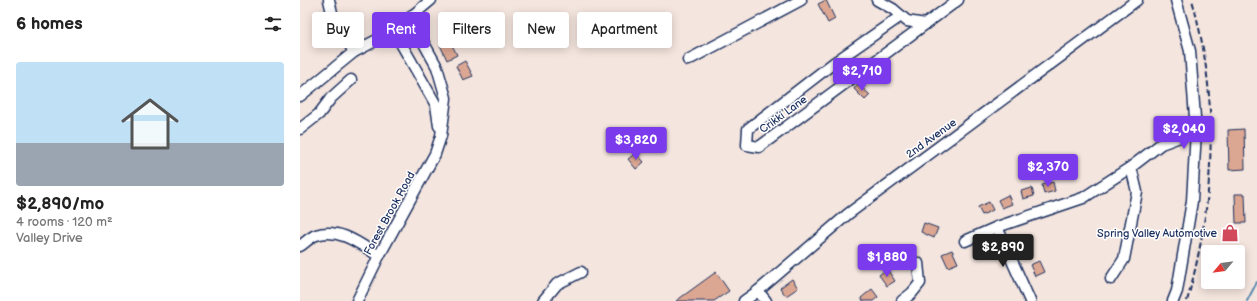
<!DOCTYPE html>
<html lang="en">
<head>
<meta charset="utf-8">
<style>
  body { margin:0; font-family:"Balsamiq Sans",sans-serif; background:#f2f2f2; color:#222; height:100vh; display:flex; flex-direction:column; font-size:15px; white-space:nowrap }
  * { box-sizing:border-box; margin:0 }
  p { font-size:13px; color:#767676 }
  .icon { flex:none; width:22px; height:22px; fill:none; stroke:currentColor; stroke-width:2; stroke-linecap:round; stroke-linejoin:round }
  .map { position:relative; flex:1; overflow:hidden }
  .drawer { display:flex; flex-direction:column; background:#fff; width:300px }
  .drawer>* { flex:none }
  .hud { position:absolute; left:12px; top:12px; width:380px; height:36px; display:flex; gap:8px }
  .needle { width:26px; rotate:241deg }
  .fabs { position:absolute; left:901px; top:245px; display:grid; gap:8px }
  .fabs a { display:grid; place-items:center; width:44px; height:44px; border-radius:4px; background:#fff; box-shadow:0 2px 10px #0003; font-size:20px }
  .price { position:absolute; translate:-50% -34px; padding:0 9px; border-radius:4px; background:#7c3aed; color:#fff; font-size:13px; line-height:26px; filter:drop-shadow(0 1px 2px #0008) }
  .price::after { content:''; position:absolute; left:50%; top:24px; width:12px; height:9px; margin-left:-6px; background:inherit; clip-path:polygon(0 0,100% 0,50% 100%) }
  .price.on { background:#222; color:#fff }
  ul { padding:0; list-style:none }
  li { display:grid; align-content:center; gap:8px; height:212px; padding:0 16px }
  li span { display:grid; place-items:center; height:124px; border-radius:4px; color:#555 }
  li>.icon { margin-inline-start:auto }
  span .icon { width:72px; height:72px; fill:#fffc; stroke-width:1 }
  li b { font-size:17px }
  h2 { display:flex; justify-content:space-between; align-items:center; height:48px; padding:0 16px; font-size:17px }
  .tag { padding:0 14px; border-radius:4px; background:#fff; box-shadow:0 2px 10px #0003; font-size:14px; line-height:36px }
  .tag.on { background:#7c3aed; color:#fff }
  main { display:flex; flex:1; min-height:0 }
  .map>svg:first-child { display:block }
</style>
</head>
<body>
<main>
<section class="drawer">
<h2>6 homes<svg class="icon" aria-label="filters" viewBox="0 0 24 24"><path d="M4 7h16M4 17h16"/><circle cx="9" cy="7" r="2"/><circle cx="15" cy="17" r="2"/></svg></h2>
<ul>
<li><span style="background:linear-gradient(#bfe0f5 65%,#9aa5b1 0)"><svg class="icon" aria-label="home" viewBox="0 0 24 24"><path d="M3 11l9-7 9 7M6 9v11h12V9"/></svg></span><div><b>$2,890/mo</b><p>4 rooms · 120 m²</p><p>Valley Drive</p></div></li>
</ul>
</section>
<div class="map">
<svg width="957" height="301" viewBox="0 0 957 301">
  <rect width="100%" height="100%" fill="#f4e5de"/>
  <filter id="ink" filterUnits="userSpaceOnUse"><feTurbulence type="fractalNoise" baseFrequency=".025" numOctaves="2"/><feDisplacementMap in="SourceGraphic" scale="8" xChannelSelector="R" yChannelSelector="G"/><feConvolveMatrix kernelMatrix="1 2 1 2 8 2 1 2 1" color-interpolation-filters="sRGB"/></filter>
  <g filter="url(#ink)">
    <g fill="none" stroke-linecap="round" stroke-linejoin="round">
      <path stroke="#5c88b0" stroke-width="2" d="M947,301L957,282"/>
    </g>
    <g fill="#dca792" stroke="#1b2f5e">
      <path d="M526,0L535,19L528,23L518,4Z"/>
      <path d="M150,41L157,55L147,60L140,45Z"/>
      <path d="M165,61L173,76L163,80L156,66Z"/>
      <path d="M558,84L570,95L565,100L554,89Z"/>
      <path d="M944,129L945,169L929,170L928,130Z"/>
      <path d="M336,153L344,162L336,169L328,159Z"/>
      <path d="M753,182L755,191L744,194L742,185Z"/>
      <path d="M732,188L734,196L723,199L721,191Z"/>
      <path d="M935,194H945L946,223H936Z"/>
      <path d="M708,195L712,204L702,208L698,200Z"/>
      <path d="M689,202L693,210L682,215L678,207Z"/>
      <path d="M624,223L638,228L634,238L621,232Z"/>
      <path d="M652,250L658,263L648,267L642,254Z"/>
      <path d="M739,261L744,272L735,276L730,265Z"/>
      <path d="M587,269L595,281L587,286L579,275Z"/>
      <path d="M416,272L429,291L414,301H376Z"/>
      <path d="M492,279L498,288L486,296L480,288Z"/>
      <path d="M572,289L578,297L573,301H563L561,298Z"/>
    </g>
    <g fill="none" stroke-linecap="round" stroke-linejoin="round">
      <g stroke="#1b2f5e" stroke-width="13">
        <g id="minor">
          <path d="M29,0L33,17L54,52"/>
          <path d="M577,0L593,9L607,21L625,24"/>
          <path d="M601,16L535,62L448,129L447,145L459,147L658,0"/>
          <path d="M94,31L136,105L139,126"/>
          <path d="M388,60L501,0"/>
          <path d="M0,96L54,52L94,31L131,0"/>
          <path d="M0,129L19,114L31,98L51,80"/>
          <path d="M697,227L730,301"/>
          <path d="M665,241L697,227L783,198L831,167L861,144L896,131"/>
          <path d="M0,246C5,243 10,237 16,235C39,227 60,244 79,256"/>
          <path d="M811,279L824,259L837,192L831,167"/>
          <path d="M458,291L466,301"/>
          <path d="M57,301L79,256L135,154L141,136L146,98L137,67L120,36L112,15"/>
          <path d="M243,301L257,284L281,272"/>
          <path d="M444,301L458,291L548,214L837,0"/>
          <path d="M602,301L612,293L620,283L618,263"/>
          <path d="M873,301L877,291L892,201L896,131L890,51L876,0"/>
        </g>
      </g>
      <use href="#minor" stroke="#fff" stroke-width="10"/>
      <path stroke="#1b2f5e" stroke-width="2" stroke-dasharray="6 3" stroke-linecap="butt" d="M887,301C915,202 920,100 892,0"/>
    </g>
  </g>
  <defs>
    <g id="shop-bare" transform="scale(1.38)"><path d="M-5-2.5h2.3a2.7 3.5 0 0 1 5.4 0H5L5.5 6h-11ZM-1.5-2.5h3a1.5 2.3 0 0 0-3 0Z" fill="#d1495b" stroke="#fff" stroke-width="2.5" paint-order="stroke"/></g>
  </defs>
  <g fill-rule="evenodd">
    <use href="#shop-bare" x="930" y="233"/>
  </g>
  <g text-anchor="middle" stroke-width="3" stroke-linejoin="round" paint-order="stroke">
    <g font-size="11" fill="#1b2f5e" stroke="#fff">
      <text transform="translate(483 114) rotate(-36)" y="4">Crikki Lane</text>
      <text transform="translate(631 138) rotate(-36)" y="4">2nd Avenue</text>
      <text transform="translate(89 213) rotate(-61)" y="4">Forest Brook Road</text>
    </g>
    <g font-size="11" fill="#1b2f5e" stroke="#fff" text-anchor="end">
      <text x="917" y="237">Spring Valley Automotive</text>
    </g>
  </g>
</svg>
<div class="fabs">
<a><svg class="needle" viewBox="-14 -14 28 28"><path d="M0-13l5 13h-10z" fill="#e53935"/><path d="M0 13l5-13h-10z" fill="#767676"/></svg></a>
</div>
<b class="price" style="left:562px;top:92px">$2,710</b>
<b class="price" style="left:884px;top:150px">$2,040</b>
<b class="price" style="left:336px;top:161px">$3,820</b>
<b class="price" style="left:748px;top:188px">$2,370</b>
<b class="price on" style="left:703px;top:268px">$2,890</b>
<b class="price" style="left:587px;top:278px">$1,880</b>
<div class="hud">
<a class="tag">Buy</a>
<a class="tag on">Rent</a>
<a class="tag">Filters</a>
<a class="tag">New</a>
<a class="tag">Apartment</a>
</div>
</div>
</main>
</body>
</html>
